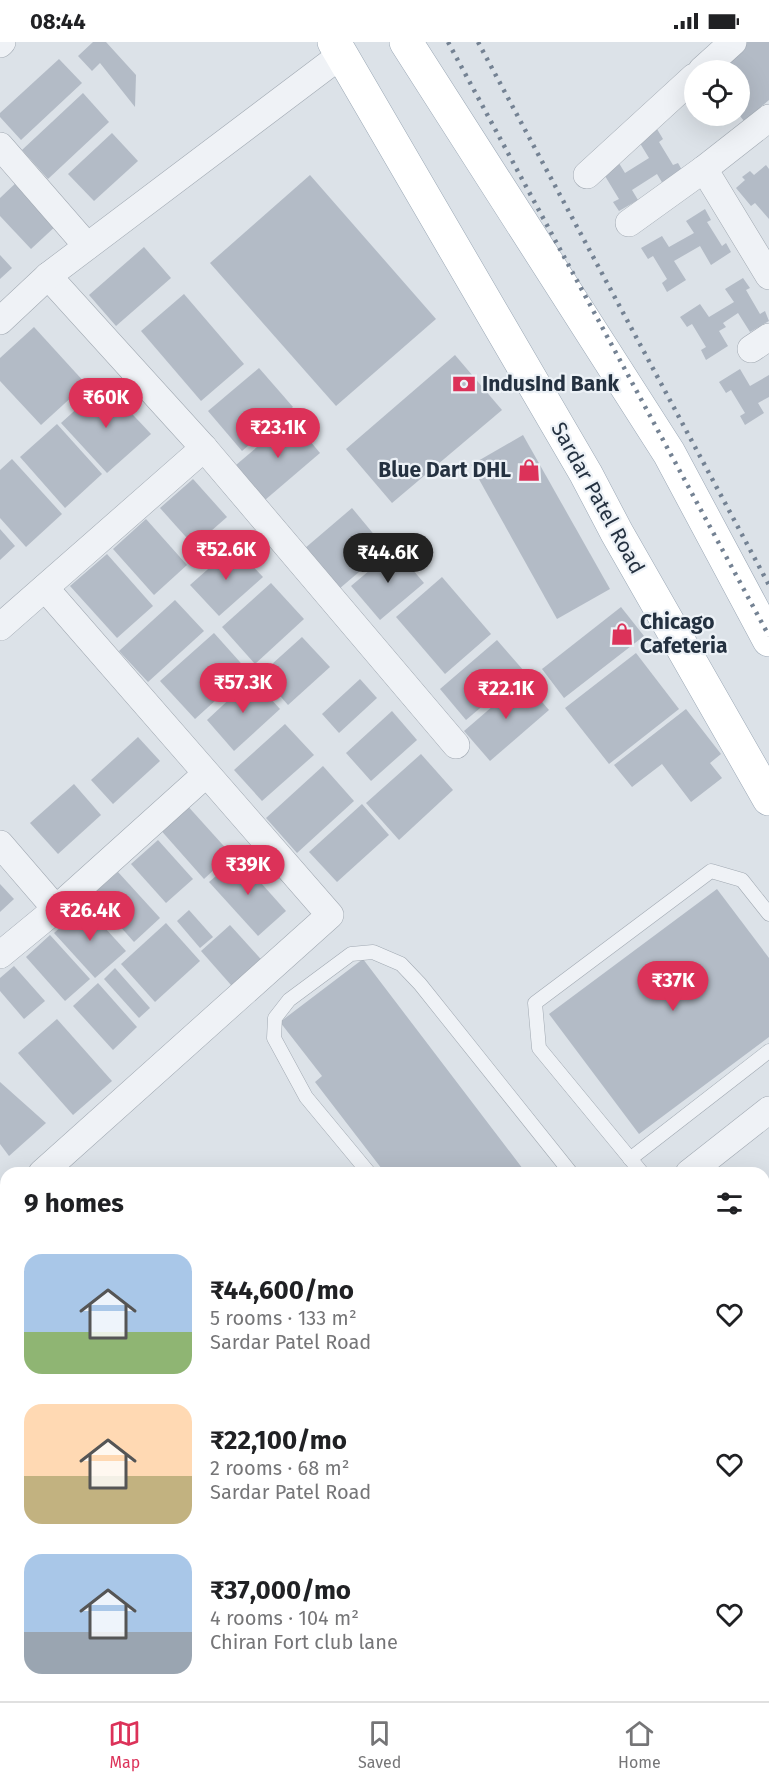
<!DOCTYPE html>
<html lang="en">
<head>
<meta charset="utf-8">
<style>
  body { margin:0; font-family:"Fira Sans",sans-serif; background:#f6f6f6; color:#202124; height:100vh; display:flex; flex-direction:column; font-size:22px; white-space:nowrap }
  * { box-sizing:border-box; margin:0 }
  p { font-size:20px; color:#757577 }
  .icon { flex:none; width:33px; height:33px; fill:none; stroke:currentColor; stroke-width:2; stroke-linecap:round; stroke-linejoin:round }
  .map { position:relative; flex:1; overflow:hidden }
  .details { position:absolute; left:0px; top:1125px; width:770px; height:534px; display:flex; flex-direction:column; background:#fff; border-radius:18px 18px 0 0; box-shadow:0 6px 24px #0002 }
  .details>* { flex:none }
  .tools { position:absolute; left:684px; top:18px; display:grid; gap:12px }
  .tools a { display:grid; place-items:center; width:66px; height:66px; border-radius:50%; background:#fff; box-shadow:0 6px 24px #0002; font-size:30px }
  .price { position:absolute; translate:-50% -51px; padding:0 14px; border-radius:21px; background:#dc3259; color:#fff; font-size:20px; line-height:39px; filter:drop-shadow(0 2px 3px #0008) }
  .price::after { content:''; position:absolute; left:50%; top:36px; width:18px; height:14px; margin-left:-9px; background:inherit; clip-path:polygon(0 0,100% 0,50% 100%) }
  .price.current { background:#222; color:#fff }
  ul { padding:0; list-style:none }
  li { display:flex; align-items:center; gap:18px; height:150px; padding:0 24px }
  li span { display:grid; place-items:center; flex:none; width:168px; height:120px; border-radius:18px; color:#555 }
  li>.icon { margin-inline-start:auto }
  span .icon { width:72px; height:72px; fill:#fffc; stroke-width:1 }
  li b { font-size:26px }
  h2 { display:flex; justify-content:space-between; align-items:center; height:72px; padding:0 24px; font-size:26px }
  .status { display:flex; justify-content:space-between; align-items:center; height:42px; padding:0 30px; background:#fff; direction:ltr }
  .status svg { height:16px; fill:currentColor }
  .tab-bar { display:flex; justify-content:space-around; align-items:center; height:84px; border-top:2px solid #e0e0e0; background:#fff; font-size:16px; color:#757577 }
  .tab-bar a { display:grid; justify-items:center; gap:3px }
  .tab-bar .current { color:#dc3259 }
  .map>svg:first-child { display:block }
</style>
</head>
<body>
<div class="status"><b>08:44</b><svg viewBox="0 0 49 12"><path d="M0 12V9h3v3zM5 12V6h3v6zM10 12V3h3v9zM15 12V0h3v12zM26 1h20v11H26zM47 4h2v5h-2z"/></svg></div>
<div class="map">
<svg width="769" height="1659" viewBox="0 0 769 1659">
  <rect width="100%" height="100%" fill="#dce2e8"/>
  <g fill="#b3bbc6">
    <path d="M93,0H106L136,33L135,65L100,21L92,29L78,14Z"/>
    <path d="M716,0H769V58L744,79L740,74V28H701Z"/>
    <path d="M59,17L82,41L21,98L0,75V71Z"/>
    <path d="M83,51L109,80L48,137L22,108Z"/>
    <path d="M657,87L663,97L659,100L673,123L678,121L683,130L663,142L657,132L632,148L638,158L619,169L613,160L619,157L605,134L614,113L625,131L649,116L638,98Z"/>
    <path d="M112,91L138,119L94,159L68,132Z"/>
    <path d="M766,123L769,127V177L755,161L751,164L736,146L745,138L742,135L750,129L754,133Z"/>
    <path d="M310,133L436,277L336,364L210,221Z"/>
    <path d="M19,138L59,181L31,207L0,174V156Z"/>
    <path d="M705,167L711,178L707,180L722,204L726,201L731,210L711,223L700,204L674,219L686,238L667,250L662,241L667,237L653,214L648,217L641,206L662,194L669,205L694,191L686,179Z"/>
    <path d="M144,205L171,236L116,284L89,253Z"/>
    <path d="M0,213L12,226L0,237Z"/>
    <path d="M743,236L750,246L746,248L760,272L765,269L769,279L750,290L738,271L723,281L726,285L719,289L728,304L706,318L701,308L706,305L692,282L687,285L680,275L700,262L709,275L734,260L725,247Z"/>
    <path d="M184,252L244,322L201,359L141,289Z"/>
    <path d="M34,285L86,342L41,383L0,339V316Z"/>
    <path d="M455,313L502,368L392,461L346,407Z"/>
    <path d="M259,326L293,365L242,409L208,369Z"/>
    <path d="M740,327L750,344L769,333V355L758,361L764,371L745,383L740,374L745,371L731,348L726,351L719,340Z"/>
    <path d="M104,342L151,392L107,431L61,381Z"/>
    <path d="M291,376L320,411L265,458L236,423Z"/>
    <path d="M57,382L102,432L65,466L20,415Z"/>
    <path d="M523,393L610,547L557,577L471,423Z"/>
    <path d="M12,417L62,472L26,505L0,476V428Z"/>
    <path d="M193,437L227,475L194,504L160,466Z"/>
    <path d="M352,466L386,507L339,547L304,507Z"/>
    <path d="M146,477L187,523L154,553L113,507Z"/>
    <path d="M0,487L15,504L0,518Z"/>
    <path d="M234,504L263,535L219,574L190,543Z"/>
    <path d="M395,507L424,541L380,578L351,544Z"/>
    <path d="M107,512L153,564L117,596L70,544Z"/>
    <path d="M442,535L491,592L445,632L396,575Z"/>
    <path d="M271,541L304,577L255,622L222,585Z"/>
    <path d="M175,558L204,589L148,640L119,609Z"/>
    <path d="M621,565L644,594L564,656L542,627Z"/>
    <path d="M214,591L248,629L195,677L160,639Z"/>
    <path d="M302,595L330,625L288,663L261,632Z"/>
    <path d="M497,598L524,629L466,678L440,647Z"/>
    <path d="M636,611L679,667L609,722L565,666Z"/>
    <path d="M252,636L280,667L234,709L207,678Z"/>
    <path d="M360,637L377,656L339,691L322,672Z"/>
    <path d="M523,638L549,668L490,719L464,689Z"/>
    <path d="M686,667L721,712L710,721L722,736L691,760L662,722L632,745L614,723Z"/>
    <path d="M392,669L417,698L371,739L346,711Z"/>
    <path d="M285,682L314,713L262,759L234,728Z"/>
    <path d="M138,695L160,719L113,762L91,738Z"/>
    <path d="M421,712L453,748L399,798L366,761Z"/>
    <path d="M323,724L354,759L297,811L266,776Z"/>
    <path d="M74,742L101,773L58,812L30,781Z"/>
    <path d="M185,761L231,812L204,837L158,785Z"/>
    <path d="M362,762L389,793L337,840L309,810Z"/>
    <path d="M158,798L193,837L166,861L131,822Z"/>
    <path d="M238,815L286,869L258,894L209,840Z"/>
    <path d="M118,830L160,876L134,900L92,853Z"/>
    <path d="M0,842L14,857L0,870Z"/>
    <path d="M717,847L769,916V995L639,1092L549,972Z"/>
    <path d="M85,864L126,909L95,936L54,891Z"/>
    <path d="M189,868L213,895L200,906L177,879Z"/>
    <path d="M166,881L200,919L155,960L121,922Z"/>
    <path d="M230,883L267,924L238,951L201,909Z"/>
    <path d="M50,893L90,937L65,959L26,915Z"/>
    <path d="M363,917L526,1131H385L315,1040L322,1034L280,980Z"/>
    <path d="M14,924L45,959L24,977L0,949V936Z"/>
    <path d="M115,926L150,966L139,976L104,937Z"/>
    <path d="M98,941L137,985L113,1008L73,964Z"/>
    <path d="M57,977L112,1039L73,1073L18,1011Z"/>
    <path d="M0,1040L46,1081L9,1114L0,1102Z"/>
    <path d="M769,1315V1436L764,1440V1319Z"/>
    <path d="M764,1445L769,1452V1478L764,1483Z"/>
    <path d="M764,1619L769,1626V1659H604L612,1653H764Z"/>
    <path d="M137,1653H197L187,1659H141Z"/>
    <path d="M216,1653H233L236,1659H207Z"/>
    <path d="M242,1653H293L297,1659H245Z"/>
    <path d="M316,1653H419L410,1659H320Z"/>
    <path d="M446,1653H464L468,1659H437Z"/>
  </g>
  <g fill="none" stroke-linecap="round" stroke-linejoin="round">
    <g stroke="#a1a9b2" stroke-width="15">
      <g id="service">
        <path d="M630,1117L769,1009"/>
        <path d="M369,1131L306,1055L274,996L275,976L289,958L351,912L373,910L401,922L420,942L571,1131"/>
        <path d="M642,1131L539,1006L535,961L711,829L742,838L769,872"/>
      </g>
    </g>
    <g stroke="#a1a9b2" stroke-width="28">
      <g id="minor">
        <path d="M0,2L2,0"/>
        <path d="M702,28L733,0"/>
        <path d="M769,76L704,127L769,234"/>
        <path d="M0,104L87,204"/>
        <path d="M587,133L694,35"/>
        <path d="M629,181L704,127"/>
        <path d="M48,234L204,406L456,703"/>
        <path d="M0,279L48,234L341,13"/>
        <path d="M751,307L769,295"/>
        <path d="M0,585L204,406"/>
        <path d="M0,802L56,867"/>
        <path d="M0,913L56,867L206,732"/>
        <path d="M42,1131L330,873L45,546"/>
        <path d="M689,1131L769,1068"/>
        <path d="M764,1524L769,1531"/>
        <path d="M764,1594L769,1601"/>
        <path d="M0,1628L6,1624"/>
        <path d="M99,1653L103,1659"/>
        <path d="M309,1659L312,1657"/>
        <path d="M583,1659L592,1653"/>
      </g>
    </g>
    <g stroke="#9aa7b5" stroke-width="34">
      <g id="primary">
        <path d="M334,0L586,432L617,491L769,757"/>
        <path d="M406,0L669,411L769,598"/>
      </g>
    </g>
    <use href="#service" stroke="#eff2f6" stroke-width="14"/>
    <use href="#minor" stroke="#eff2f6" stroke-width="27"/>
    <use href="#primary" stroke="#fff" stroke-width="33"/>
    <g stroke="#748293" stroke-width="4.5" stroke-dasharray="3 6" stroke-linecap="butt">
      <path d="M448,0L769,594"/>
      <path d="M478,0L769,543"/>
    </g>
  </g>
  <defs>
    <g id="bank-bare" transform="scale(1.8)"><path d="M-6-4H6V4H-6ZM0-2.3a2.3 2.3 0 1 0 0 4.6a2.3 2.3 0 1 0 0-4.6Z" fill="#dc3259" stroke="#ecf1f6" stroke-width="2.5" paint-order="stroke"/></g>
    <g id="shop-bare" transform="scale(1.8)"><path d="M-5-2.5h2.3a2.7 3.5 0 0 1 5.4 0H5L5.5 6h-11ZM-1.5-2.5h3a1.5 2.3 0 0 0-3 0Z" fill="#dc3259" stroke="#ecf1f6" stroke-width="2.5" paint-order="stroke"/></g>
  </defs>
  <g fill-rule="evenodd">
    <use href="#bank-bare" x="464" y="342"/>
    <use href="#shop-bare" x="529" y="428"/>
    <use href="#shop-bare" x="622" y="592"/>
  </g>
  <g text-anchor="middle" stroke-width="4.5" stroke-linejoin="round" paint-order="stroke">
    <g font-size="21" font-weight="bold" fill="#243140" stroke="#ecf1f6" text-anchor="start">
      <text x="482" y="349">IndusInd Bank</text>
      <text x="511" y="435" text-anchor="end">Blue Dart DHL</text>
      <text x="640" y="587">Chicago<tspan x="640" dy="24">Cafeteria</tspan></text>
    </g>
    <g font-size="21" fill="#243140" stroke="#ecf1f6">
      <text transform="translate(598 456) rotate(61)" y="7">Sardar Patel Road</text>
    </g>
  </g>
</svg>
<div class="tools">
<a><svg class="icon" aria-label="locate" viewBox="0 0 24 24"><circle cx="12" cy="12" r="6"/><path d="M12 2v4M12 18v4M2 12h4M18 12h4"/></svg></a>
</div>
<b class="price" style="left:106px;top:387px">₹60K</b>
<b class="price" style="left:278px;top:417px">₹23.1K</b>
<b class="price" style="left:226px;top:539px">₹52.6K</b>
<b class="price current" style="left:388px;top:542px">₹44.6K</b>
<b class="price" style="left:243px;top:672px">₹57.3K</b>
<b class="price" style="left:506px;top:678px">₹22.1K</b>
<b class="price" style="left:248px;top:854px">₹39K</b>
<b class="price" style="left:90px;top:900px">₹26.4K</b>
<b class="price" style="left:673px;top:970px">₹37K</b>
<section class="details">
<h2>9 homes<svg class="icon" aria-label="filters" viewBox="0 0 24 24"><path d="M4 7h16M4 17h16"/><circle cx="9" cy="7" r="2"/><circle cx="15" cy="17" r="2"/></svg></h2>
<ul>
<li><span style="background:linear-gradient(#a9c7e8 65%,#8fb573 0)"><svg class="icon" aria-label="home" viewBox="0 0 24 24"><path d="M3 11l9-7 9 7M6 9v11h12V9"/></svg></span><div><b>₹44,600/mo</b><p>5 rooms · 133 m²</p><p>Sardar Patel Road</p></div><svg class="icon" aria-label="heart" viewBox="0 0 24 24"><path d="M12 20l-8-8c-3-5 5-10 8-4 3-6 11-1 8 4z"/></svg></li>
<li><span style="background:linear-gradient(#ffd9b3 60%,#c2b280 0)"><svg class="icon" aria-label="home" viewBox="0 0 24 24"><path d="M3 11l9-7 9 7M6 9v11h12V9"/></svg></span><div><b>₹22,100/mo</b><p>2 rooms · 68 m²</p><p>Sardar Patel Road</p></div><svg class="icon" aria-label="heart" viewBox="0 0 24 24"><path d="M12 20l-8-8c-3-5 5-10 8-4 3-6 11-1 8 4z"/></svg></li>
<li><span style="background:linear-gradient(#a9c7e8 65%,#9aa5b1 0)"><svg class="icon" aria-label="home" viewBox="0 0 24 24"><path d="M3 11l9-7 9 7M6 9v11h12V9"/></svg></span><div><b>₹37,000/mo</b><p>4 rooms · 104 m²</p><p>Chiran Fort club lane</p></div><svg class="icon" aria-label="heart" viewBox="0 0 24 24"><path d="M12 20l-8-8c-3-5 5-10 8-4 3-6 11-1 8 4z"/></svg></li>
</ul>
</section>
</div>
<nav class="tab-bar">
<a class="current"><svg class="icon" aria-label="map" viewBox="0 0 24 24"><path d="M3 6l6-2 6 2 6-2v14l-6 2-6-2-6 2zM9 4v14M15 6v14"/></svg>Map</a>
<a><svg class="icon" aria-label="saved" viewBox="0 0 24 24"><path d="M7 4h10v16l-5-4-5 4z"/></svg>Saved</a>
<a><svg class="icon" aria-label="home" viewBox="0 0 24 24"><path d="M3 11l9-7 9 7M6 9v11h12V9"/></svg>Home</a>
</nav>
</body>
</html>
